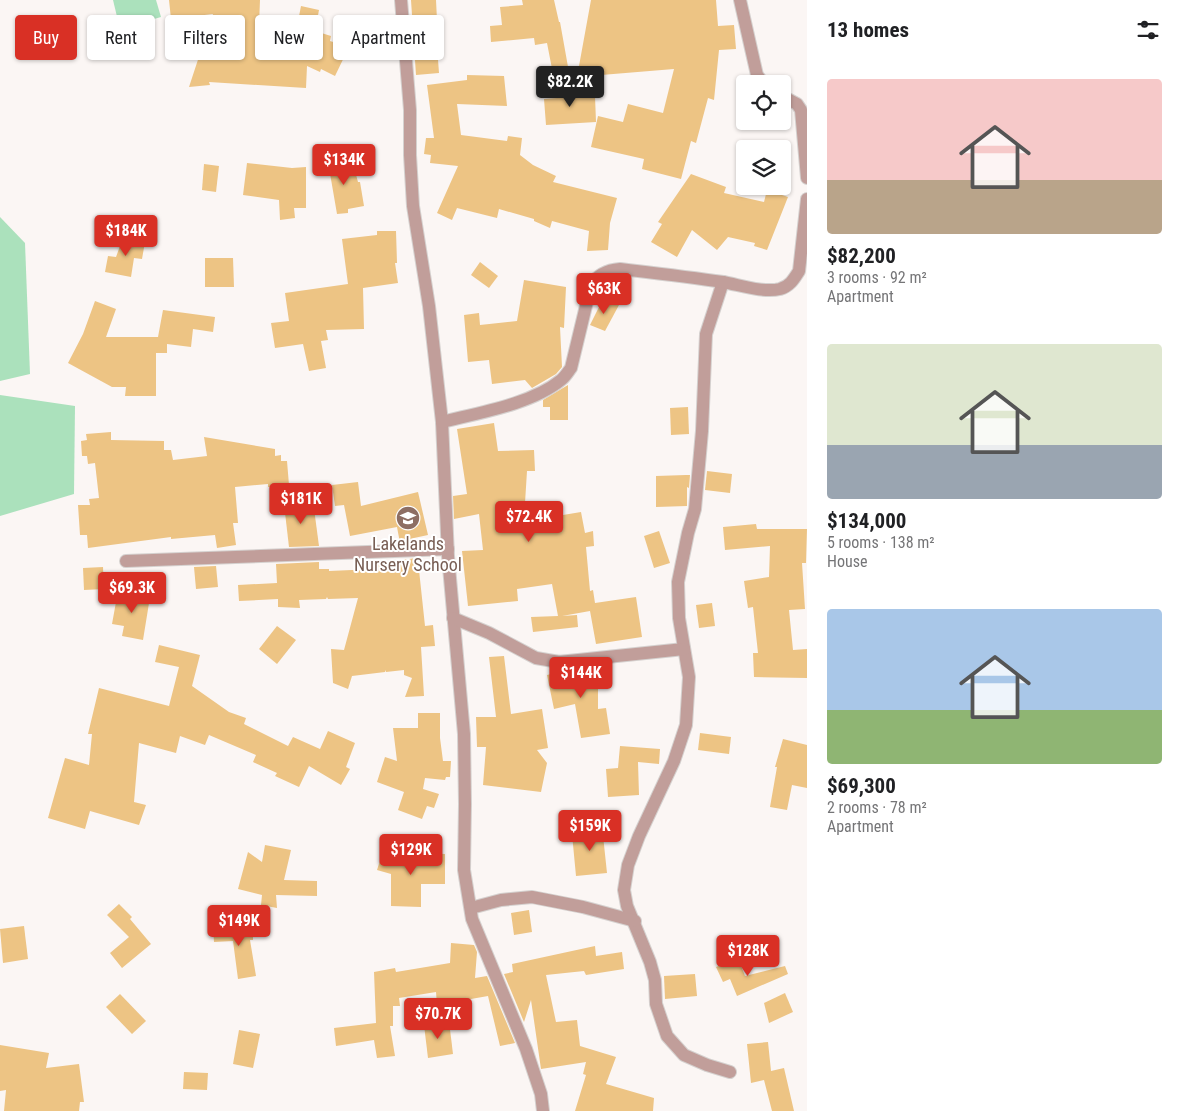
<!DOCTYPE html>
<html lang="en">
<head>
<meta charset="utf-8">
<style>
  body { margin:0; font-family:"Roboto Condensed",sans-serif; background:#f2f2f2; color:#202124; height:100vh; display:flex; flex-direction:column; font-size:19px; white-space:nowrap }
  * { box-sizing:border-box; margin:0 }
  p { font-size:16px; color:#757577 }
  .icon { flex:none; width:28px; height:28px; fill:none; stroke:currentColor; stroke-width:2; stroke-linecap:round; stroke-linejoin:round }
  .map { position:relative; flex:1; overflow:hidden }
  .panel { display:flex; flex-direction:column; background:#fff; width:375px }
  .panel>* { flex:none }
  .banner { position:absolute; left:15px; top:15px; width:475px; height:45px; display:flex; gap:10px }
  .tools { position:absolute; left:736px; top:75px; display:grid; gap:10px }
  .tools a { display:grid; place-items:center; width:55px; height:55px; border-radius:5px; background:#fff; box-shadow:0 1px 4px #0004; font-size:25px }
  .price { position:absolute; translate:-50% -42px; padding:0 11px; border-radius:5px; background:#d93025; color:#fff; font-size:16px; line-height:32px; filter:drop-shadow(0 1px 2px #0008) }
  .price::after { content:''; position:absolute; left:50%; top:30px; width:15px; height:11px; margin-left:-8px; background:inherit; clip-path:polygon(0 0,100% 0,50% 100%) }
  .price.active { background:#222; color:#fff }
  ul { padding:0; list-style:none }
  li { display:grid; align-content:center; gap:10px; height:265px; padding:0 20px }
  li span { display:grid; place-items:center; height:155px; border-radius:5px; color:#555 }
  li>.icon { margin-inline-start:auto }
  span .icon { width:90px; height:90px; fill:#fffc; stroke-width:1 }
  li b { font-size:21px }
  h2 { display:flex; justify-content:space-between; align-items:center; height:60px; padding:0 20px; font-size:21px }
  .chip { padding:0 18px; border-radius:5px; background:#fff; box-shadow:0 1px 4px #0004; font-size:18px; line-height:45px }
  .chip.active { background:#d93025; color:#fff }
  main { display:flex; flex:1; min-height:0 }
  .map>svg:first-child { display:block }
</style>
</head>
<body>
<main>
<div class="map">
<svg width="807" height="1111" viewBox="0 0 807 1111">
  <rect width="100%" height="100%" fill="#fbf6f4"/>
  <g fill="#abe1bc">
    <path d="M113,0H156L161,17L120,29Z"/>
    <path d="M0,217L25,243L30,374L0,381Z"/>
    <path d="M0,395L75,406L74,494L0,516Z"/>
  </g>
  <g fill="#edc484">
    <path d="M169,0H260L258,50L292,52L301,6L319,10L315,31L331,36L330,41L349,47L335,76L321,69L320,72L307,66L306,88L209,82L210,85L189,87L213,14L171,19Z"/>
    <path d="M411,0H436L437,20H435L439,73L416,75Z"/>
    <path d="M522,0H554L559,22H560L570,78L554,79L547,43L535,45L534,38L491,42L490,26L502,25L500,7L523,5Z"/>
    <path d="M591,0H716L718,26L734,25L736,49L719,50L714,100L708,98L696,143L691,141L681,179L642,169L644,159L591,147L598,116L623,122L628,104L663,113L674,69L577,77Z"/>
    <path d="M467,75L504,76L507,106L457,104L461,135L507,141L508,136L522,138L520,155L533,165L556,176L553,182L617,198L610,223L608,250L587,251L589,231L552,221L550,228L534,221V219L499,209L497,218L457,208L452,220L437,213L458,166L430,163L431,155L424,154L426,138H434L427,85L467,80Z"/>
    <path d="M555,86L573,90L574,96V91L595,96L596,122L546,125L544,99L557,98Z"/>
    <path d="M343,155L345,173L355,171L358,182H360L364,206L348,209V213L337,214L327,156Z"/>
    <path d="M247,163L292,168L306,167V208H294L295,218L280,220L279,200L243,195Z"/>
    <path d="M204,164L219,166L216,192L202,190Z"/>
    <path d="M691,174L726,187L724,193L764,202L767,190L788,197L767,250L754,246L755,243L728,237L717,250L692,230L677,257L651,242L662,224L658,222Z"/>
    <path d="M377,231H396L397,263H395L398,283L363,288L364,329L326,330L328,340L321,341L326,368L309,371L303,344L275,348L271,323L289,321L285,293L348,284L342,239L377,235Z"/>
    <path d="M124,235L145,242L142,259L134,258L131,277L105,272L108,256L116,257Z"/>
    <path d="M205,258H233L234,287H205Z"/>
    <path d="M480,262L498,276L489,288L471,275Z"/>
    <path d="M524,280L566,287L564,328L560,327L562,367L556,374L532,388L525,380L492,384L489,360L468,362L464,315L479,313L480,325L517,321Z"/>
    <path d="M603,299L619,305L605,331L590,325Z"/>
    <path d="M95,301L116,309L106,337H158L163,310L215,317L213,332L193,329L191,347L167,344V353H156V396H125L126,387H112L68,363L83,334Z"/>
    <path d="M568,385V420H550V407H543V400Z"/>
    <path d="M688,407L689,434L671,435L670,408Z"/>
    <path d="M494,423L498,451L534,450L535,471H527L525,503L551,502V517L581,512L585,533L593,531L594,546L586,547L590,591L593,590L595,603L636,597L642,637L596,644L590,611L562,616L577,615L578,627L533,632L531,617L558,616L552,584L517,589L518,601L468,606L462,551L483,550L479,514L454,519L453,496L467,494L457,429Z"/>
    <path d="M111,432V440L164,441V450H171L173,460L207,456L204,437L275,449V456L281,455V461H287L289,485L268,487V484L235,487L238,523H233L236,545L217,548L215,535L171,539V537L88,548L87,535H80L78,505H90L89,499L99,498L95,463L88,464L87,456H82L81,441L87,440L86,434Z"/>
    <path d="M707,471L732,474L730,493L705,490Z"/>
    <path d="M686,475H690L689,488L687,487V506L656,507V476Z"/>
    <path d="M358,482L361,506L418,492L428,535L414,538L415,542L400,543L397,527L350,536L344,505L335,506L332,485Z"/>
    <path d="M313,501L319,546L289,547L284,504Z"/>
    <path d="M756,524L757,529H807L806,563H802L805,609L789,610L793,650L807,649V678L754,677L753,653H758L753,607L748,608L744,581L769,577L770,546L725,550L723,527Z"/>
    <path d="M659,531L670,563L654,568L644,536Z"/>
    <path d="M416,558L417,571L419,570L425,626L433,625L435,646L421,647L424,696L405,697L412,678L404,675V670L386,672V670L385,672L352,676L348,689L333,683L331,649L344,650L358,598L328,599L327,597L326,599L299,600L300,608L278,607V599L239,601L238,585L277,583L276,564L319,562V569H329V571L375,569L374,564Z"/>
    <path d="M216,566L218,587L196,589L194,567Z"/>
    <path d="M103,567L104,589L84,590L83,568Z"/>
    <path d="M118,591L150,597L143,640L122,636L124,626L112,624Z"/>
    <path d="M712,603L715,626L699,628L696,605Z"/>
    <path d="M277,626L296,640L277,664L259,649Z"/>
    <path d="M159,645L200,655L192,686L229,712L246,718L244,724L288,746L293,737L320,749L328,731L355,743L346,767L350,769L341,785L309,766L299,787L275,776L277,773L253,762L256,755L209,735L205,745L180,736L176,753L139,743L134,802L146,805L139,825L90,811L85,829L48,818L65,758L89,765L92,734H88L99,688L169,706L179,667L155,662Z"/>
    <path d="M504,656L511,714L542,709L548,748L537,750L547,763L541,792L483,785L486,747H477L476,717H496L489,657Z"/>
    <path d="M598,666V709L606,708L610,734L581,738L575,704L554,709L547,675L572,669Z"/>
    <path d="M418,713H440V738L443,761H451L450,777H446L445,780L425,778L423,789L439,794L434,808L427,806L422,819L398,810L404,792L377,782L385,757L397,761L393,728H418Z"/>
    <path d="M700,733L731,737L729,754L698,750Z"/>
    <path d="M783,739L807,745V788L792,785L787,810L770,807L777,767H775Z"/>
    <path d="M620,746L660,749L659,764L638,762L639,795L608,797L606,769L618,768Z"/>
    <path d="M602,826L607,873L576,876L572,834L587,838L578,829Z"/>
    <path d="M265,845L291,850L284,880L317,881V896L276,895L277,908L261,905L262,895L238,889L248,852L262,862Z"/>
    <path d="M384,848L426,861V853L445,854V884H421V907L391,906V874L377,870Z"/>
    <path d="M119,904L132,917L130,919L151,944L122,968L110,953L129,937L107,915Z"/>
    <path d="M529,910L532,932L514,935L511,913Z"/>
    <path d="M253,925V940H250L256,976L238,979L233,941L214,942L213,927Z"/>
    <path d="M24,926L28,959L3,963L0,929Z"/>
    <path d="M451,943L474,945L477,952L475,978L487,976L515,1043L500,1046L488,996L437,1005L436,992L399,998L400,1006H393V1026H390L395,1056L377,1058L374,1040L336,1046L334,1028L376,1023L374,972L395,968L396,972L450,963Z"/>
    <path d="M595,946L596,956L622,952L624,969L586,975L584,971L546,975L556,1022L577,1020L580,1046L616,1057L606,1084L654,1098L653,1111H575L586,1075L583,1074L586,1062L541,1069L531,1000L524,1022L504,974L513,972L512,964Z"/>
    <path d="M738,958L745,976L785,966L788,974L737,996L730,979L723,982L716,967Z"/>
    <path d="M695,974L697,996L665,999L664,976Z"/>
    <path d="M785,993L793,1012L769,1023L764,1003Z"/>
    <path d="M120,994L146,1021L132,1034L106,1007Z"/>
    <path d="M449,1021L453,1054L428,1058L424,1025Z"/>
    <path d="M239,1030L260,1034L253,1068L233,1064Z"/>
    <path d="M768,1042L771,1071L784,1068L794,1111H772L764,1080L751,1083L747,1044Z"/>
    <path d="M0,1045L49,1053L46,1068L79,1064L84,1102H80L79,1111H4L6,1090L0,1091Z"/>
    <path d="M184,1072L208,1073L207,1090L183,1089Z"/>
  </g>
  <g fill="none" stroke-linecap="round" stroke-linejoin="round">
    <g stroke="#d5d1cf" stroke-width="14">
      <g id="street">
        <path d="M401,0L410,110V155L413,206L429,306L442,422L448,556L464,734L465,804L464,870L472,919L526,1049L541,1094L543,1111"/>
        <path d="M740,0L757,75L764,84"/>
        <path d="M782,96L797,104L801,110L807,178"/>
        <path d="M723,282L706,334L702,431L695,509L688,533L678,582L679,618L689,677L686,725L674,761L639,836L628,865L624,890L627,906L650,962L655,980L656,1004L667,1036L684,1055L707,1065L730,1072"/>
        <path d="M442,422C478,413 532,404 561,380C565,377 568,372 571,368L591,285C598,274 607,270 620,269C654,273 689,277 723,282C740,285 763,293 780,289C790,286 794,279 799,271L807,199"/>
        <path d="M126,561L448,549"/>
        <path d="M453,618L489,633L536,658L559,662L684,649"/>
        <path d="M471,908L501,900L532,897L583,907L635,921"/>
      </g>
    </g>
    <use href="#street" stroke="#c19e9a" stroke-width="12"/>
  </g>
  <defs>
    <g id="school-disc" transform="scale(1.25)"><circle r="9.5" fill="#8d6e63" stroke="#fff"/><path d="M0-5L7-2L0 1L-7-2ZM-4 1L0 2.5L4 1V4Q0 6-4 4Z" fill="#fff"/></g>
  </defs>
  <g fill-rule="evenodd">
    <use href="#school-disc" x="408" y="518"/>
  </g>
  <g text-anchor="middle" stroke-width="4" stroke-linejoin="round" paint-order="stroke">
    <g font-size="18" fill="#785e54" stroke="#fff">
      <text x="408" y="550">Lakelands<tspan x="408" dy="21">Nursery School</tspan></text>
    </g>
  </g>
</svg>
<div class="tools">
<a><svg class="icon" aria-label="locate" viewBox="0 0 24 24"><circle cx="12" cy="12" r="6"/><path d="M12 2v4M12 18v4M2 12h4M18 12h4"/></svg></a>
<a><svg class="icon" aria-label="layers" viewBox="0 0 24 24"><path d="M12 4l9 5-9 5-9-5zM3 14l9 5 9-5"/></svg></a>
</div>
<b class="price active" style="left:570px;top:108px">$82.2K</b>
<b class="price" style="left:344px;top:186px">$134K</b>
<b class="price" style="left:126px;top:257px">$184K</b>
<b class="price" style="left:604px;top:315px">$63K</b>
<b class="price" style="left:301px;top:525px">$181K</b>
<b class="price" style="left:529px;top:543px">$72.4K</b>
<b class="price" style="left:132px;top:614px">$69.3K</b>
<b class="price" style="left:581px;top:699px">$144K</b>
<b class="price" style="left:590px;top:852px">$159K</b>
<b class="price" style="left:411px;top:876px">$129K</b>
<b class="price" style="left:239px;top:947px">$149K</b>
<b class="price" style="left:748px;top:977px">$128K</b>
<b class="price" style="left:438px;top:1040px">$70.7K</b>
<div class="banner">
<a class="chip active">Buy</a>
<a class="chip">Rent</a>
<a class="chip">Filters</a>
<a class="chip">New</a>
<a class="chip">Apartment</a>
</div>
</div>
<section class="panel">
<h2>13 homes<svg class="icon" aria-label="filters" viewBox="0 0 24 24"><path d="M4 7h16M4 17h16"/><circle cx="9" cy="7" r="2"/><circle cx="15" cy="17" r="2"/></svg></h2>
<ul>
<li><span style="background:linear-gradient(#f6c9c9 65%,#b9a48a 0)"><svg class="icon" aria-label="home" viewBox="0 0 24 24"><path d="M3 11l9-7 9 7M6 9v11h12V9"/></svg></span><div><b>$82,200</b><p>3 rooms · 92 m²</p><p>Apartment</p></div></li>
<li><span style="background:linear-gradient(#dfe7d0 65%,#9aa5b1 0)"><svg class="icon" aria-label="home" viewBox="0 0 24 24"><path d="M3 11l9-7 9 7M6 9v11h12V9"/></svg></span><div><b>$134,000</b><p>5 rooms · 138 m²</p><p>House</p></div></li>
<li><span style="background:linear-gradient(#a9c7e8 65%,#8fb573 0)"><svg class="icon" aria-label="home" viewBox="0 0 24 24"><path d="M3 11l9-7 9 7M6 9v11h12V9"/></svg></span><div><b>$69,300</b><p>2 rooms · 78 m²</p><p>Apartment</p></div></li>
</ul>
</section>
</main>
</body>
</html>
